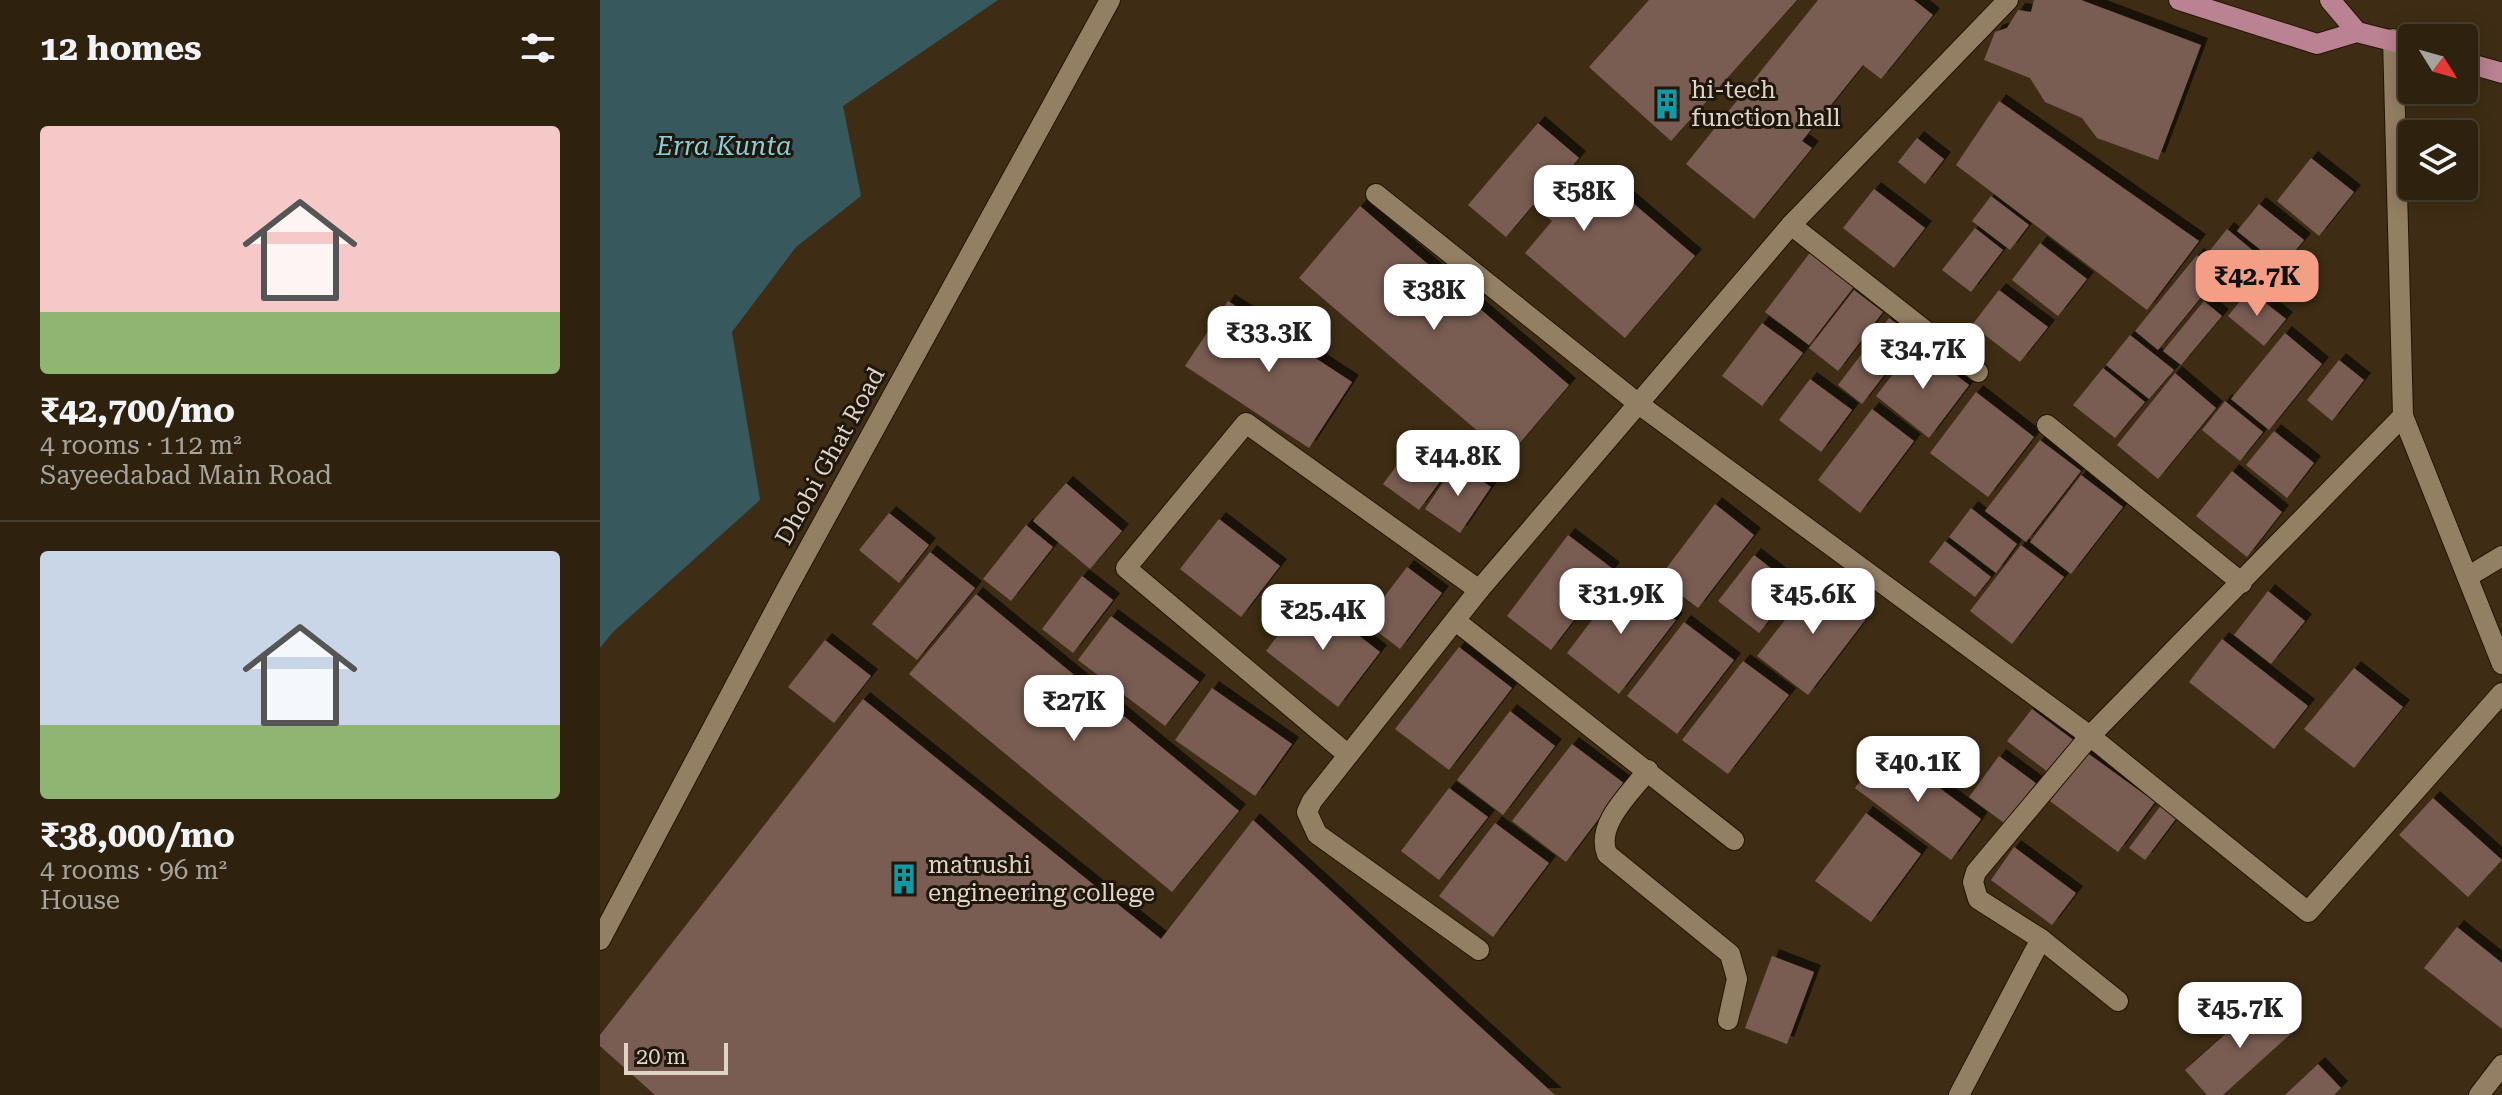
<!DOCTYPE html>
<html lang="en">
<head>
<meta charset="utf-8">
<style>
  body { margin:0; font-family:"Roboto Serif",serif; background:#3a2f1d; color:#f1f3f6; height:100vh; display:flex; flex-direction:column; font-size:30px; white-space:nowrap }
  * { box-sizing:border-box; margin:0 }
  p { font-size:26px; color:#a7a49e }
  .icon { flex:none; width:44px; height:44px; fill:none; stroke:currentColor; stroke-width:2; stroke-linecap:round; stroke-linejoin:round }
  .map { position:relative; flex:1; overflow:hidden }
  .panel { display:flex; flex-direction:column; background:#2e220f; width:600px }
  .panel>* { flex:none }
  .needle { width:52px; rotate:127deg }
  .buttons { position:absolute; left:1798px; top:24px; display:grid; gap:16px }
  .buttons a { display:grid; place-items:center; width:80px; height:80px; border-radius:8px; background:#2e220f; box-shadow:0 4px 20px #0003,0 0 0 2px #493f2f; font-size:40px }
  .scale { position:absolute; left:24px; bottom:20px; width:104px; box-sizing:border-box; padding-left:8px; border:4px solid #dfd4c6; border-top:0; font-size:22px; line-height:28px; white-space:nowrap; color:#dfd4c6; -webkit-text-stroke:6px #1f170c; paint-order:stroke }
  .price { position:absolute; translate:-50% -68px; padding:0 18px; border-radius:16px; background:#fff; color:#222; font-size:26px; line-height:52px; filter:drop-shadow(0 2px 4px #0008) }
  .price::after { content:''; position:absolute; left:50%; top:48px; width:24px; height:18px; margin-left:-12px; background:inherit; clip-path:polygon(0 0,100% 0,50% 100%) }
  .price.selected { background:#f49e86; color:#111 }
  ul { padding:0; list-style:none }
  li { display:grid; align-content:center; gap:16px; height:424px; padding:0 40px }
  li+li { border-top:2px solid #493f2f }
  li span { display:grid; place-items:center; height:248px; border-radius:8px; color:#555 }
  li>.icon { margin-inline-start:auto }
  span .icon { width:144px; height:144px; fill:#fffc; stroke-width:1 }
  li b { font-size:34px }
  h2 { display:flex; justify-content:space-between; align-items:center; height:96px; padding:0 40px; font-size:34px }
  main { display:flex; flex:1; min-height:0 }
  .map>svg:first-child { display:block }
</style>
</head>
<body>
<main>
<section class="panel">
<h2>12 homes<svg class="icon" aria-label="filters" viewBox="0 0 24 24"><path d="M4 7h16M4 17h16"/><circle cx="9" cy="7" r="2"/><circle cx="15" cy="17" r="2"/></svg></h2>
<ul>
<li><span style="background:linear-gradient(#f6c9c9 75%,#8fb573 0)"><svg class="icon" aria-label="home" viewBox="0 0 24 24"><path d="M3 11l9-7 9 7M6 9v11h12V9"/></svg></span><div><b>₹42,700/mo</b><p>4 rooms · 112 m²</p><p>Sayeedabad Main Road</p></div></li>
<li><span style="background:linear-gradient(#c9d6e8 70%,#8fb573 0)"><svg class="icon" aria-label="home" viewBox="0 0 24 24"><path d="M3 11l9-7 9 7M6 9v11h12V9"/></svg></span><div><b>₹38,000/mo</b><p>4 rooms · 96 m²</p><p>House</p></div></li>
</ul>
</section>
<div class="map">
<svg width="1902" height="1095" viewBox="0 0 1902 1095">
  <defs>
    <filter id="shadow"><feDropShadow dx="7" dy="-7" stdDeviation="0" flood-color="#0009"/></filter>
  </defs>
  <rect width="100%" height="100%" fill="#3e2d14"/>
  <path fill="#37595e" d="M0,0H398L243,106L261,196L196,247L132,332L160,500L13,632L0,648Z"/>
  <g fill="#795d53" filter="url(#shadow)">
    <path d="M1049,0H1197L1071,141L989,67Z"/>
    <path d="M1218,0H1314L1333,15L1281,79L1263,65L1202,141L1212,148L1154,219L1086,164Z"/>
    <path d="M1434,0H1481L1601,45L1558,160L1497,138L1482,118L1445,102L1430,78L1384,60L1395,32L1407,28L1418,10L1431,12Z"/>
    <path d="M1399,101L1599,241L1547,310L1356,165Z"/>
    <path d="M938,123L979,158L959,182L979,200L1000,175L1095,256L1025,338L925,253L952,221L933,205L906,237L868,205Z"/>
    <path d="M1317,138L1344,159L1325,184L1298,162Z"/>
    <path d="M1711,158L1754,192L1719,236L1677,201Z"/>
    <path d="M1274,189L1325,228L1294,268L1243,228Z"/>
    <path d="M1391,196L1429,225L1410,250L1372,221Z"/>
    <path d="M1659,204L1704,240L1682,267L1637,231Z"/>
    <path d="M760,206L969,385L908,457L699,278Z"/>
    <path d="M1375,228L1403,250L1371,292L1342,270Z"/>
    <path d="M1627,229L1680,273L1661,296L1608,253Z"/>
    <path d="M1440,243L1487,279L1458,316L1412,280Z"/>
    <path d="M1212,250L1256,284L1209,345L1165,312Z"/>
    <path d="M1597,255L1620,274L1558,350L1535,331Z"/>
    <path d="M1254,290L1283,312L1238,371L1209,348Z"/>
    <path d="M1399,290L1448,327L1420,362L1372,325Z"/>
    <path d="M1649,290L1686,319L1664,346L1628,316Z"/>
    <path d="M628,301L752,382L709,448L585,366Z"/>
    <path d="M1604,301L1622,316L1581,365L1563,351Z"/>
    <path d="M1289,318L1314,336L1262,404L1238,385Z"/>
    <path d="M1162,323L1203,353L1162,406L1122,376Z"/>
    <path d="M1685,333L1722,364L1669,430L1631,399Z"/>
    <path d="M1530,335L1574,370L1549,399L1506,365Z"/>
    <path d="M1316,344L1369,385L1329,438L1276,396Z"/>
    <path d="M1739,360L1764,380L1732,421L1707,400Z"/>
    <path d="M1503,368L1545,402L1515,438L1473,405Z"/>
    <path d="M1575,373L1616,408L1558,479L1517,445Z"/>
    <path d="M1210,379L1252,410L1221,452L1179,420Z"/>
    <path d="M1376,392L1434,437L1388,497L1330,453Z"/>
    <path d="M1625,401L1663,432L1640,461L1602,430Z"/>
    <path d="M1272,409L1314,441L1260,513L1218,480Z"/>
    <path d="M1674,431L1714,463L1687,498L1646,465Z"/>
    <path d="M818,437L853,464L819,510L783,484Z"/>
    <path d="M1440,440L1481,471L1426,542L1385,511Z"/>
    <path d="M856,463L891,487L860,533L825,509Z"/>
    <path d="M1632,471L1682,512L1647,557L1596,516Z"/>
    <path d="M1481,475L1523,507L1471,574L1430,542Z"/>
    <path d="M466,483L522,531L490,569L433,521Z"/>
    <path d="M1115,504L1154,535L1098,608L1059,578Z"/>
    <path d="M1371,508L1417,544L1396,573L1349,537Z"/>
    <path d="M289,513L329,545L299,583L259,550Z"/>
    <path d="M619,519L680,566L641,617L580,569Z"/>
    <path d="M426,525L453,547L411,601L383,579Z"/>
    <path d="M968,535L1013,569L951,650L907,616Z"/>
    <path d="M1345,541L1391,577L1375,597L1329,562Z"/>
    <path d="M1421,545L1464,577L1412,644L1370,611Z"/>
    <path d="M330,552L375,588L317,660L272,624Z"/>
    <path d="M1154,555L1195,587L1159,633L1118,601Z"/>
    <path d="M807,567L842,593L800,649L765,622Z"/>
    <path d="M482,576L513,600L473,653L442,629Z"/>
    <path d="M1219,576L1269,615L1208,695L1157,656Z"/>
    <path d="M1023,579L1076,620L1019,694L967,653Z"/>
    <path d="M1668,591L1705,621L1671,664L1634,635Z"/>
    <path d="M376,594L639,811L572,892L309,674Z"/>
    <path d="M708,596L780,652L738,707L666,651Z"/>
    <path d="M511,616L599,682L565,726L478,660Z"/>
    <path d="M1084,622L1134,660L1077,734L1027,696Z"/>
    <path d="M1622,639L1708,706L1674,749L1589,682Z"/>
    <path d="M225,640L271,676L234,723L188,687Z"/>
    <path d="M859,647L912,688L849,770L795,729Z"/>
    <path d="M1143,661L1189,695L1128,774L1082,740Z"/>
    <path d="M1754,668L1803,707L1754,768L1704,729Z"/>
    <path d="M612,688L692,744L655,796L575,740Z"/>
    <path d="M263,699L561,939L653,820L955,1095H55L0,1046V1035Z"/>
    <path d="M1432,709L1476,742L1452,775L1407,741Z"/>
    <path d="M910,711L955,746L903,815L857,780Z"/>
    <path d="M972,744L1025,784L966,862L912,821Z"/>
    <path d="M1285,747L1381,819L1351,860L1255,788Z"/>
    <path d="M1486,752L1555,802L1518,852L1450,801Z"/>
    <path d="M1399,756L1441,787L1411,828L1369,797Z"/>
    <path d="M849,788L888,817L839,880L801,851Z"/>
    <path d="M1833,798L1902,860L1868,897L1799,835Z"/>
    <path d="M1562,804L1578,816L1545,860L1529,848Z"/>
    <path d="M1266,813L1321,854L1271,922L1215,881Z"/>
    <path d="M895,823L949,863L893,937L839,896Z"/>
    <path d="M1414,847L1476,893L1452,925L1391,880Z"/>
    <path d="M1857,927L1902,963V1029L1824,968Z"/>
    <path d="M1172,956L1214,972L1187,1044L1145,1028Z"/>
    <path d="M1666,998L1695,1030L1623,1095H1607L1585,1070Z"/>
    <path d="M1718,1064L1741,1088L1734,1095H1685Z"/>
  </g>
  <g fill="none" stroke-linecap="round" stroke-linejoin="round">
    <g stroke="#241500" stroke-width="22">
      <g id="street">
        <path d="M776,194L1040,405L1490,736L1708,912L1902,693"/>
        <path d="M1191,225L1378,372"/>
        <path d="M1447,425L1642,583"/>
        <path d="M1869,576L1902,556"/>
        <path d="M857,622L1134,840"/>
        <path d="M747,754L526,568L646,423L879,590"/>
        <path d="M1048,770C1031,793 995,824 1007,854L1130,954L1137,979L1128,1020"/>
        <path d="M1441,939L1378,899L1373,882L1376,872L1490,736L1803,416"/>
        <path d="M879,950L717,834L707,812L712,801L879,590L1191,225L1408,0"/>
        <path d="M1359,1095L1441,939L1518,1001"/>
        <path d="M1879,1095L1902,1065"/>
      </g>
    </g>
    <g stroke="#241500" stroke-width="22">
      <g id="secondary">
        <path d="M1793,39L1803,416L1902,664"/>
        <path d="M0,940L186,590L510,0"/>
      </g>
    </g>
    <g stroke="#241500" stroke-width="22">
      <g id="primary">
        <path d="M1579,0L1717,44L1757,32L1812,46"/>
        <path d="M1730,0L1757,32"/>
        <path d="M1864,62L1902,73"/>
      </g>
    </g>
    <use href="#street" stroke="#937f64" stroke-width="20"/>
    <use href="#secondary" stroke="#937f64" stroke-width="20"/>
    <use href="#primary" stroke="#ba8292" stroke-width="20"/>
  </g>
  <defs>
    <g id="building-bare" transform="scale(2.4)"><path d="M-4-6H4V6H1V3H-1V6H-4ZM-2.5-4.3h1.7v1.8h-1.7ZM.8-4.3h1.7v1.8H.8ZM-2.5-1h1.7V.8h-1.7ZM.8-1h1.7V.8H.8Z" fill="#0f9aa8" stroke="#1f170c" stroke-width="2.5" paint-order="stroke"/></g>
  </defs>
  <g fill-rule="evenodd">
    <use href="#building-bare" x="1067" y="104"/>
    <use href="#building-bare" x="304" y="879"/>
  </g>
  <g text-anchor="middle" stroke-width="6" stroke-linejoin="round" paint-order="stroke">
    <g font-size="24" fill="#dfd4c6" stroke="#1f170c" text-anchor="start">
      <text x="1091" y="98">hi-tech<tspan x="1091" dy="28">function hall</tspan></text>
      <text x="328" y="873">matrushi<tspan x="328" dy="28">engineering college</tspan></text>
    </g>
    <g font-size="24" fill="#dfd4c6" stroke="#1f170c">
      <text transform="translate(230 456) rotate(-61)" y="8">Dhobi Ghat Road</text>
    </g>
    <g font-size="26" font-style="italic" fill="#89cdd9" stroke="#1f170c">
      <text x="124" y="155">Erra Kunta</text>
    </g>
  </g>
</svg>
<div class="buttons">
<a><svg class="needle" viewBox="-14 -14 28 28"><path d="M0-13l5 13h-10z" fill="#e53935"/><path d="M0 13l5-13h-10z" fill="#a7a49e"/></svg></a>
<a><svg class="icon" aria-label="layers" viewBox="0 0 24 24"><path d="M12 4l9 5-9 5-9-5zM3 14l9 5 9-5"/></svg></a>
</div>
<div class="scale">20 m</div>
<b class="price" style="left:984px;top:233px">₹58K</b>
<b class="price selected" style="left:1657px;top:318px">₹42.7K</b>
<b class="price" style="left:834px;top:332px">₹38K</b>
<b class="price" style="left:669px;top:374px">₹33.3K</b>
<b class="price" style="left:1323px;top:391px">₹34.7K</b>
<b class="price" style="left:858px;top:498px">₹44.8K</b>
<b class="price" style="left:1021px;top:636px">₹31.9K</b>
<b class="price" style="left:1213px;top:636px">₹45.6K</b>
<b class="price" style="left:723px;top:652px">₹25.4K</b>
<b class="price" style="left:474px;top:743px">₹27K</b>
<b class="price" style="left:1318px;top:804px">₹40.1K</b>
<b class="price" style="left:1640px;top:1050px">₹45.7K</b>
</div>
</main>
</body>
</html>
